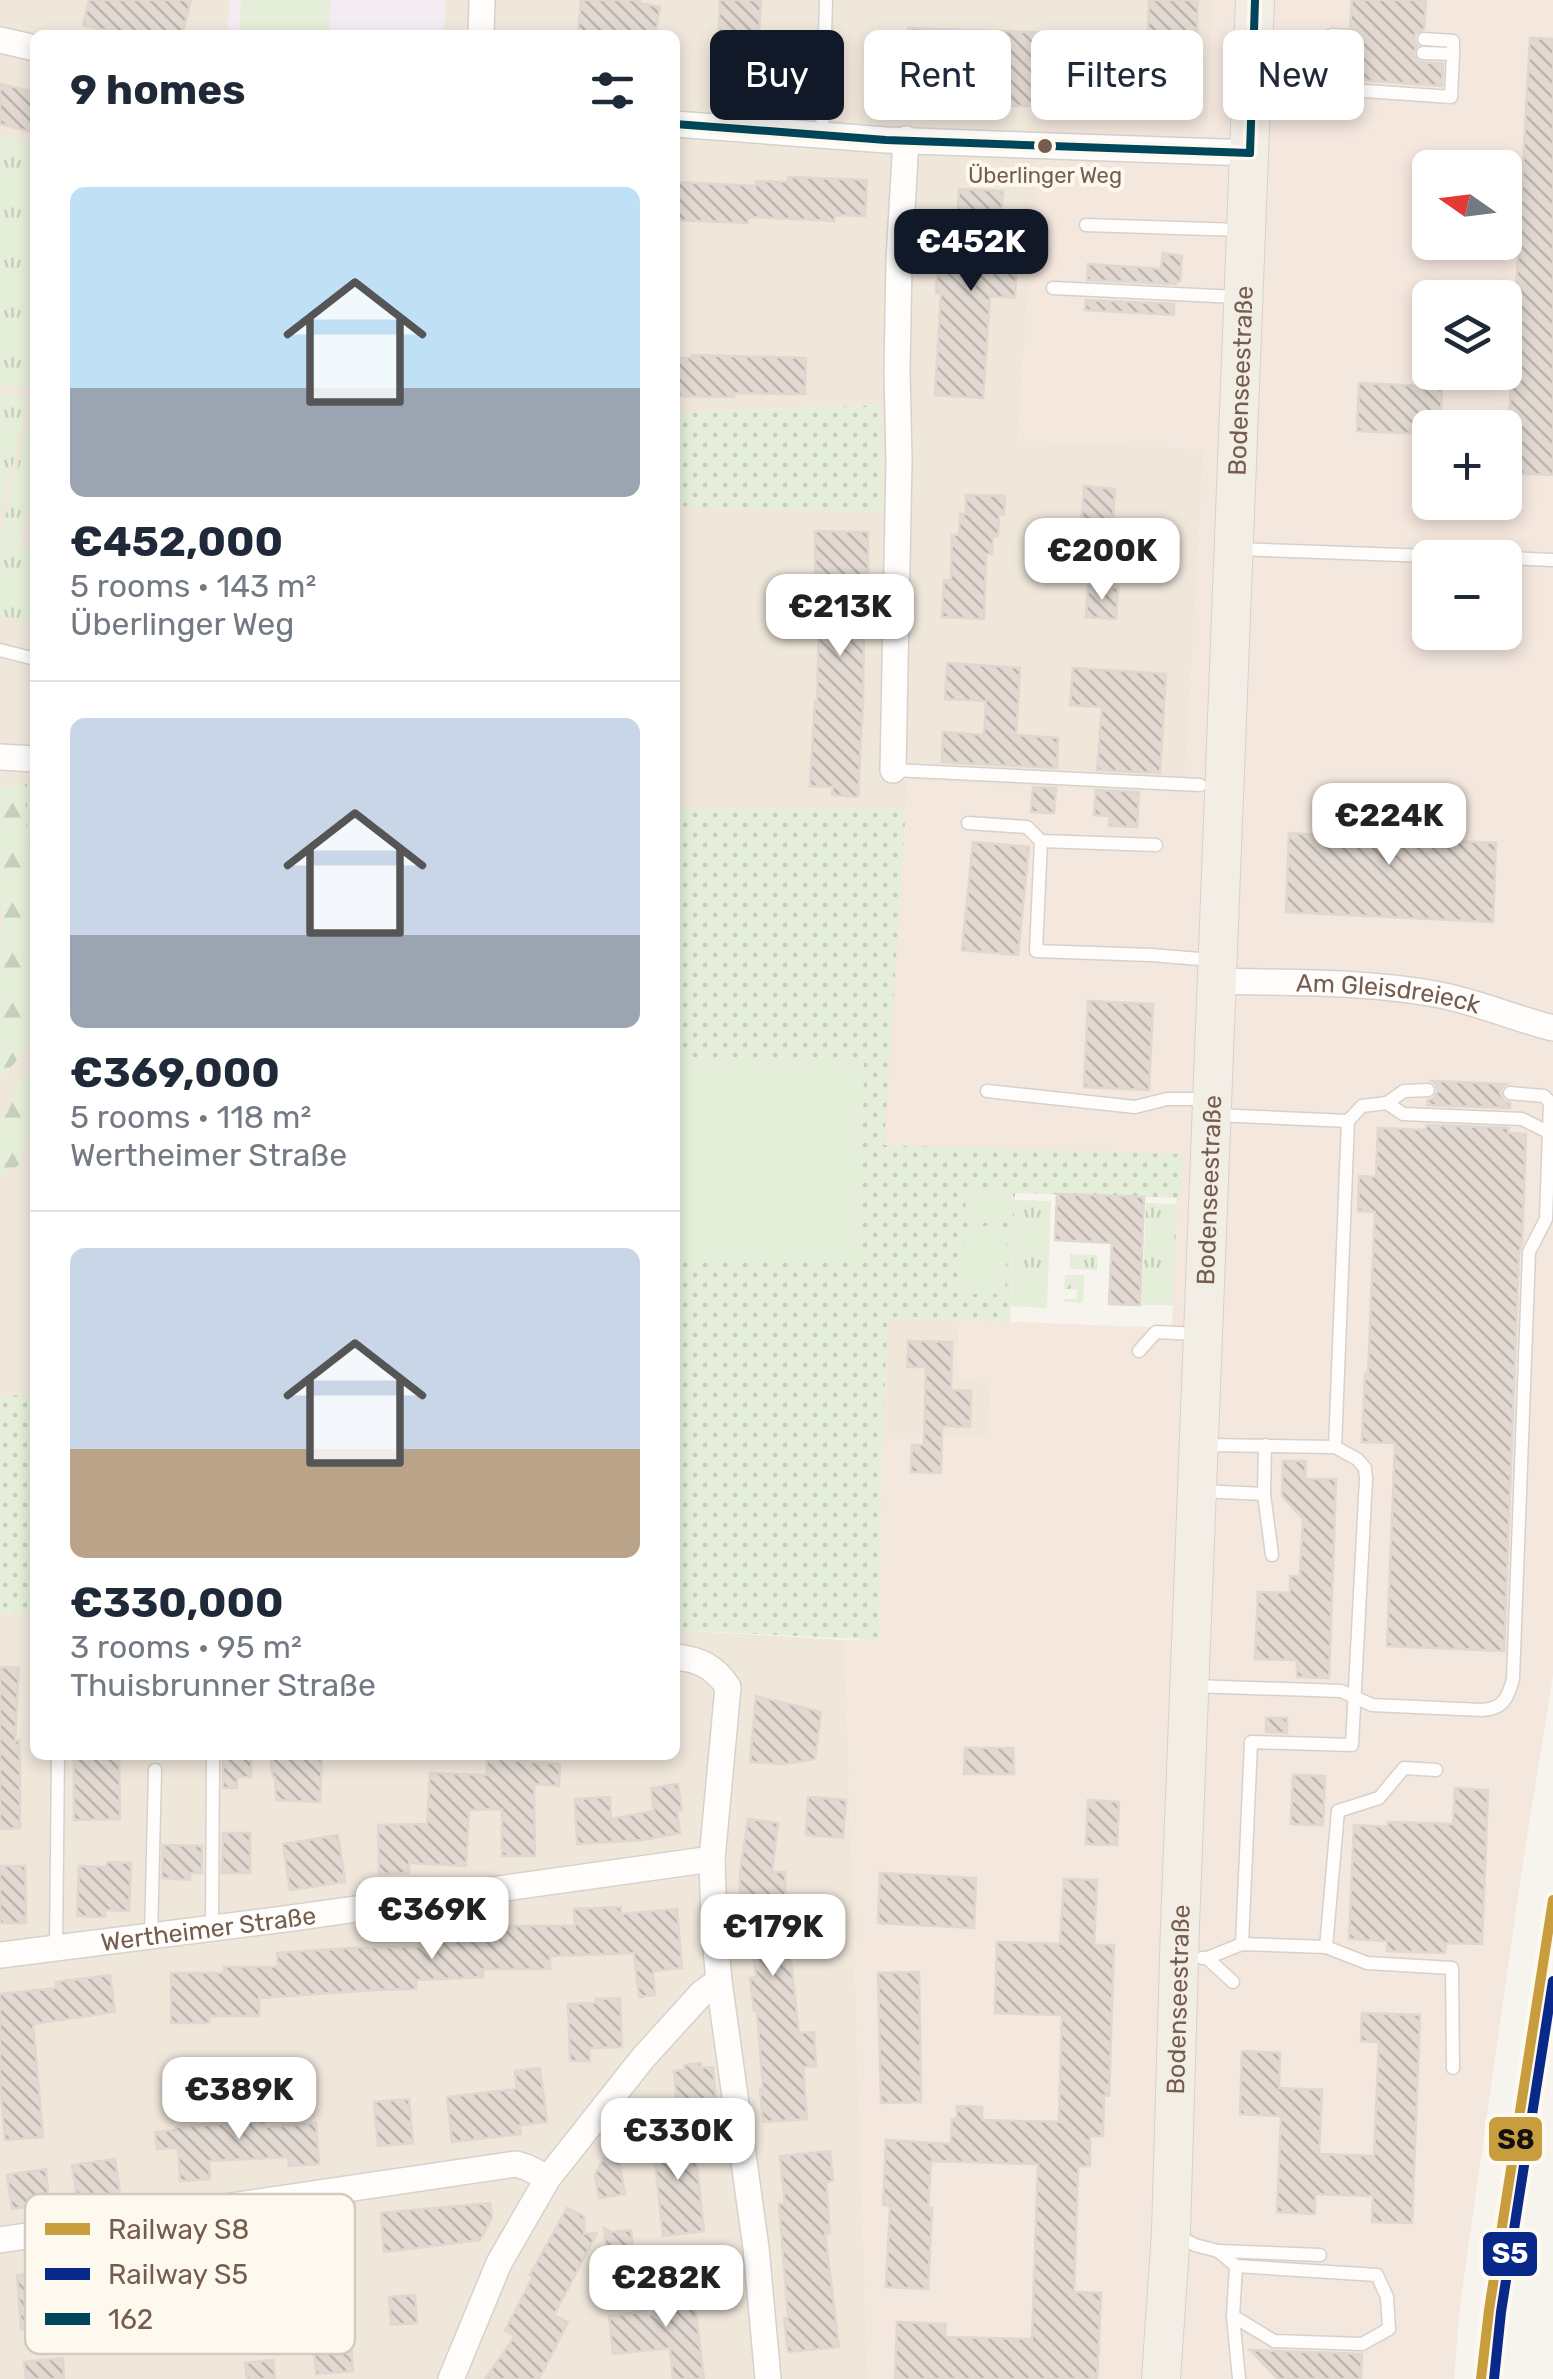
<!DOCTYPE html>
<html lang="en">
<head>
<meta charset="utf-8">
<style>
  body { margin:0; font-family:Rubik,sans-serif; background:#f6f6f7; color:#1f2937; height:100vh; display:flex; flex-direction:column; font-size:38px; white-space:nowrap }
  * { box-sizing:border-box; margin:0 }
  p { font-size:32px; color:#747a83 }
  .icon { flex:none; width:55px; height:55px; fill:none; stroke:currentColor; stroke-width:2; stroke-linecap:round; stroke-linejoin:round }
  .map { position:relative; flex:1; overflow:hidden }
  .sheet { position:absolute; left:30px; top:30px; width:650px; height:1730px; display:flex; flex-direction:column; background:#fff; border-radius:15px; box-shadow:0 5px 15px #0003 }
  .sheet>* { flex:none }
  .top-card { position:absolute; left:710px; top:30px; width:692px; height:90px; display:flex; gap:20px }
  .needle { width:65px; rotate:284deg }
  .tools { position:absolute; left:1412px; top:150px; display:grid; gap:20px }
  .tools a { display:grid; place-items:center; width:110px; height:110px; border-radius:15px; background:#fff; box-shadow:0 5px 15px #0003; font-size:50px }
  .price { position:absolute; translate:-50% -85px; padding:0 22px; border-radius:20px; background:#fff; color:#222; font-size:32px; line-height:65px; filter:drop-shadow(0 2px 5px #0008) }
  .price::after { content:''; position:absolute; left:50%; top:60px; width:30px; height:22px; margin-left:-15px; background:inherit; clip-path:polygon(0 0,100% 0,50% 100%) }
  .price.on { background:#111827; color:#fff }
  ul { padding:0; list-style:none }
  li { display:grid; align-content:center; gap:20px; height:530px; padding:0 40px }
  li+li { border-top:2px solid #e0e1e3 }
  li span { display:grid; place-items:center; height:310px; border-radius:15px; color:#555 }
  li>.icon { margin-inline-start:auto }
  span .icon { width:180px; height:180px; fill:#fffc; stroke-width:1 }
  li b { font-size:42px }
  h2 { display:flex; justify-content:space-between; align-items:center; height:120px; padding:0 40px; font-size:42px }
  .chip { padding:0 35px; border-radius:15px; background:#fff; box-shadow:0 5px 15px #0003; font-size:35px; line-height:90px }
  .chip.on { background:#111827; color:#fff }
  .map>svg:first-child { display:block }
</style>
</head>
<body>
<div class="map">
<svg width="1553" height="2379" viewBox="0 0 1553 2379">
  <defs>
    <pattern id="grass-tufts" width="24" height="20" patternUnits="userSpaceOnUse" patternTransform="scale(2.5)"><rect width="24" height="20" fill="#e4eed9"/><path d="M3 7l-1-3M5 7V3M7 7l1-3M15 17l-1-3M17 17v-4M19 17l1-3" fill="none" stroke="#c7cebc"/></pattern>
    <pattern id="forest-firs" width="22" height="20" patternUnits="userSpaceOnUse" patternTransform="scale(2.5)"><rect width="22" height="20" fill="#e4eed9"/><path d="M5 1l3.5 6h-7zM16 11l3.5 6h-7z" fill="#c7cebc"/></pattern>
    <pattern id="park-dots" width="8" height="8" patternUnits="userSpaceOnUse" patternTransform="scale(2.5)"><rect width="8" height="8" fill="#e4eed9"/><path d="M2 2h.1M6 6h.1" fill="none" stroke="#c7cebc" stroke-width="1.8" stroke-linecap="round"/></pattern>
    <pattern id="building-back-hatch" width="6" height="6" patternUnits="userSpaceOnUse" patternTransform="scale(2.5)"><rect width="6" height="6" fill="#e2dad2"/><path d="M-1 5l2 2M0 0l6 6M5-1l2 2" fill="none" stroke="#bcb4ad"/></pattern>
  </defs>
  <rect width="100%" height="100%" fill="#f7f4ed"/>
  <g fill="#f0e7db">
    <path d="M0,0H1213L1208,118L1041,115L1018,440L1204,449L1185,794L908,781L906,808H675V506L883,511L879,405L675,413V35H35V786L25,785L35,1079V1393L0,1397Z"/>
    <path d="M888,1317L960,1320L958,1380L991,1382L989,1438L882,1433Z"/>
    <path d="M0,1612L35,1615V1755H675V1630L845,1640L868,2379H0Z"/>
  </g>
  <path fill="#f4e7de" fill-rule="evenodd" d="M1213,0H1553V1675L1521,1875L1460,2305L1454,2379H868L845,1640L879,1639L882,1433L989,1437L991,1382L958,1381L960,1320L1172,1328L1178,1155L883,1145L908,781L1185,793L1204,449L1018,441L1041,114L1208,118ZM1430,168H1505V242H1430ZM1430,298H1505V372H1430ZM1430,428H1505V502H1430ZM1430,558H1505V632H1430Z"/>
  <path fill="#f4ecf3" d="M229,0H446L444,35H228Z"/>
  <g fill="url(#grass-tufts)">
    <path d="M0,136L35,144V358L27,390L0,384Z"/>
    <path d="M0,392L29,399L0,514Z"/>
    <path d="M34,401L35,488L20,547L35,551V624L0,615V537Z"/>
    <path d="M1015,1200L1051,1201L1047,1308L1011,1306Z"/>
    <path d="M1146,1203L1177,1204L1173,1305H1142Z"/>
    <path d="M1070,1254L1097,1255V1270L1070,1269Z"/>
    <path d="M1065,1275H1084L1083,1303L1064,1302V1299H1077V1289H1064Z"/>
  </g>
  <path fill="url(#forest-firs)" d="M25,784L35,786V1124L23,1147L19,1165L0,1176V1122L8,1112L21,1075L35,1073L33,1041L0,1080V943L4,922L0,893V788Z"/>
  <g fill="url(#park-dots)">
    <path d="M880,405L883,512L675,506V413Z"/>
    <path d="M25,784L35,786V1079Z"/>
    <path d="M675,808H906L884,1145L1183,1154L1181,1198L1015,1193L1010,1322L888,1317L882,1433L879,1640L675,1630Z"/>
    <path d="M35,1393V1615L0,1612V1397Z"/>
  </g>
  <g fill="#e4eed9">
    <path d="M241,0H330L329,35H239Z"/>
    <path d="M675,1058L864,1061L861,1261L675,1258Z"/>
    <path d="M966,1192H1008L1007,1223L965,1222Z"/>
    <path d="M980,1226H990L991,1230H1007L1005,1294H989L988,1298L979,1297L978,1294H962L964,1228H980Z"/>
  </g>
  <g fill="url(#building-back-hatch)" stroke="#e0d7cf" stroke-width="2.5">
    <path d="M89,0H191L182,35H124L83,25Z"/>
    <path d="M581,0H640V3L660,7L655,35H578Z"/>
    <path d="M720,0H761L759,34L808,36L806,77L717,73Z"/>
    <path d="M1149,0H1198L1194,111L1145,109Z"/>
    <path d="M1352,0H1426L1424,29L1415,34L1414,39L1417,46L1413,54L1419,62L1443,64L1442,86L1347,79L1348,58L1357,54L1360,38L1358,31L1350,26Z"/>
    <path d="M908,28L1079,34L1077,108L905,102Z"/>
    <path d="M1530,38L1553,39V475L1506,473Z"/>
    <path d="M0,84L35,92V133L0,124Z"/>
    <path d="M788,177L867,180L865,216L835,215L834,221L749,217L748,223L675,220V182L756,186V181L788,182Z"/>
    <path d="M959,189L1003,191L998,262L1017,264L1015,298L990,296L983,398L935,395L941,293H936L938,259L955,260Z"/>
    <path d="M1163,253L1182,256L1180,281H1176V284L1087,280L1088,264L1161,269Z"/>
    <path d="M1086,300L1174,304V315L1085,310Z"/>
    <path d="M692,355L806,358L805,394L734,393V397L675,396V358H692Z"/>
    <path d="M1359,383L1442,387L1440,428H1430V434L1357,431Z"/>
    <path d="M1084,486L1115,489L1112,534L1081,532Z"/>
    <path d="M966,495L1005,496L1004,515H999L998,536H993L992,554H986L984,619L942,617L944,580H951L952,535H959L960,514H966Z"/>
    <path d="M815,531L868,532V622L864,621L863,702L858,797L832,795L833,787L810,786L815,701H817L819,621H816Z"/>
    <path d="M1088,586L1118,588L1116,619L1086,617Z"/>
    <path d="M947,663L1020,668L1016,735L1058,738L1057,768L942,762L943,732L984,735L986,701L945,699Z"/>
    <path d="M1073,668L1166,674L1160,773L1097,770L1102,707L1070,705Z"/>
    <path d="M1033,787L1056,788L1054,813L1031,812Z"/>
    <path d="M1096,790L1139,792L1137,827L1109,826L1110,816L1094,815Z"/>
    <path d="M1344,794L1412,797L1410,839L1496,843L1493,922L1286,912L1289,833L1342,836Z"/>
    <path d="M973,842L1029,847L1018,955L962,950Z"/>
    <path d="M1088,1001L1153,1004L1149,1090L1084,1087Z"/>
    <path d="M1432,1081L1506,1084L1501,1088L1500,1093L1504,1101L1510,1103V1108L1427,1105L1428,1100L1434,1098L1438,1091L1436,1084Z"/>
    <path d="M1426,1125L1509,1128L1508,1133L1526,1134L1522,1244L1519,1252L1504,1651L1387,1646L1395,1443L1362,1442L1365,1374H1368L1375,1212L1358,1211L1359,1176L1376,1177L1378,1128L1426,1130Z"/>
    <path d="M1057,1194L1144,1197L1140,1305L1109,1304L1112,1243L1055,1240Z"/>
    <path d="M908,1341L952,1342L951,1390L971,1391L970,1427L942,1426L941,1473L911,1472L912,1445H924L926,1367H907Z"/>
    <path d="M1283,1461H1306L1305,1479H1336L1329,1678L1297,1677V1660L1255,1659L1258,1592L1290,1593V1576H1300L1303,1519L1282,1496Z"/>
    <path d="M0,1667L19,1668L15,1741L19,1740L20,1767V1828L0,1829Z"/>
    <path d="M756,1696L821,1712L815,1759L785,1764L750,1762Z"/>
    <path d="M1266,1718H1287V1733L1266,1732Z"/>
    <path d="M965,1748H1013L1014,1774H964Z"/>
    <path d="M74,1755H119L120,1819L74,1820Z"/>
    <path d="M223,1755H251V1777H237V1788H223Z"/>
    <path d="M270,1756L322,1758L320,1802L276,1800L275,1777H273Z"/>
    <path d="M487,1758L560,1764L559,1786L534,1784L535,1856H502V1809L469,1810L466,1866L409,1863V1873L379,1874L378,1825L427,1824L430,1773L487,1775Z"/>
    <path d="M1293,1775L1325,1776L1323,1825L1291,1824Z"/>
    <path d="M678,1784L682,1810L677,1811L680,1833L642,1840L577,1844L575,1799L610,1797L611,1819L654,1811L651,1788Z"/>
    <path d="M1455,1788L1488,1790L1482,1944L1446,1943L1445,1953L1387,1951V1941L1349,1939L1354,1825L1388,1827V1822L1453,1824Z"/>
    <path d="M808,1797L846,1800L843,1838L806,1835Z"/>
    <path d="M1088,1800L1119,1802L1117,1845L1086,1844Z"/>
    <path d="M748,1819L778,1823L772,1872H785L786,1919L799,2033L814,2032L816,2066L803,2067L807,2119L763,2122L760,2089H763L757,2011H754L750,1978L756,1977L751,1934L741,1935L740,1872Z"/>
    <path d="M223,1833H250V1873H222Z"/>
    <path d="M338,1835L345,1882L290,1890L283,1844Z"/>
    <path d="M163,1845L202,1846V1873H190V1880L162,1878Z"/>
    <path d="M107,1862L131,1863L129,1911L105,1910V1917L77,1916L79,1866L106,1867Z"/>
    <path d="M0,1866H25L26,1923H0Z"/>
    <path d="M880,1873L976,1878L974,1928L878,1923Z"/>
    <path d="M1064,1879L1097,1880L1094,1945H1114L1109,2096L1104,2095L1103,2136H1090V2166H1078L1074,2292L1101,2293L1097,2379H895L897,2322L946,2324L945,2337L1032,2339L1038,2164L931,2161L928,2208H932L928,2289L886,2287L890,2206L883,2205L886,2140L951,2144L952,2119H957V2106L982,2107V2120L1059,2122L1062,2015L995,2013L997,1942L1060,1944Z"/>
    <path d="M621,1907V1914L677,1909L682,1968L653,1971L655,1995L639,1997L634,1953L550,1956V1969H483V1977L416,1980V1989L375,1990L259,1998V2016H209V2023H171V1973H224V1967H278L277,1953L349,1948L441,1946L440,1934L508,1930V1926H575L574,1909Z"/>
    <path d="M919,1972L921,2102L881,2103L878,1973Z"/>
    <path d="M110,1975L115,2012L33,2024L43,2137L5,2140L0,2080V1994L57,1988L56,1982Z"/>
    <path d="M620,1998L622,2047L589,2048L590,2061H570L568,2004L596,2003V1999Z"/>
    <path d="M1362,2013L1420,2015L1412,2223L1372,2222L1373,2196L1315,2194V2214L1277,2212L1281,2116L1240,2114L1242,2051L1280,2053L1279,2088L1322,2090L1319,2154L1374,2156L1379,2042L1361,2041Z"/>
    <path d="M701,2063V2068L713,2067L716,2101L677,2105L674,2071L685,2070L684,2065Z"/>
    <path d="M540,2068L547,2122L520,2125L521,2134L452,2142L447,2097L517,2089L515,2071Z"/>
    <path d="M409,2099L413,2143L378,2146L374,2102Z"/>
    <path d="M263,2104L264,2127L316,2123L319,2164L289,2166L288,2157L209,2161L210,2179L180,2181L178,2148L157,2149L155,2132L176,2130V2127L229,2123L228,2106Z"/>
    <path d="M693,2130L704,2231L663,2236L652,2133Z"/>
    <path d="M830,2151L833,2181L826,2182L830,2233L825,2234L839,2347L788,2352L784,2318H788L779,2204H785L780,2156Z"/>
    <path d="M618,2156L625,2194L599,2198L595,2175L603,2159Z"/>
    <path d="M115,2159L120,2193L77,2200L72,2165Z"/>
    <path d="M46,2169L49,2204L12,2209L7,2175Z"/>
    <path d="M490,2203L492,2217L480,2240L384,2252L381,2213Z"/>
    <path d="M567,2208L584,2216V2234L597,2233L554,2315L568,2322L539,2379H485L515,2336L505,2331L533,2276L530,2275Z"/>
    <path d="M604,2228L612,2232L631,2230L635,2271L609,2274Z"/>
    <path d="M54,2271L59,2325L21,2329L17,2275Z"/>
    <path d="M696,2274L699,2306H695L704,2379H673L670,2348L613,2354L609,2316L646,2311L647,2315L671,2312L667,2277Z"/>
    <path d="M415,2295L417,2323L391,2325L389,2297Z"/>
    <path d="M350,2333L353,2371L316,2374L313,2336Z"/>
    <path d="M1250,2350L1362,2354L1361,2379H1278Z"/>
    <path d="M63,2358L64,2379H26L24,2362Z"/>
    <path d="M273,2360L275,2379H247L245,2363Z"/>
  </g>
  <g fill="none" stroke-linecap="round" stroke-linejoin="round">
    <g stroke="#d6d1cb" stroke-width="15">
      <g id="lane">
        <path d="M1424,39L1453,41V54"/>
        <path d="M1311,49L1349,48"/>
        <path d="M1257,58L1282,57L1332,35L1350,36"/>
        <path d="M1255,74L1282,72L1337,89L1451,97L1453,54L1423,53"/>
        <path d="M822,135L826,1"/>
        <path d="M1086,225L1240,230"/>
        <path d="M1053,288L1237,297"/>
        <path d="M1237,549L1484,558"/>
        <path d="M1505,558L1553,560"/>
        <path d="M0,650L35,659"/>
        <path d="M893,770L1200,785"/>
        <path d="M968,823L1027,827L1041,841"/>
        <path d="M1156,845L1041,841L1036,951L1151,955L1212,960"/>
        <path d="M987,1091L1135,1107L1167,1099H1206"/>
        <path d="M1387,1103L1404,1091L1428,1090"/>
        <path d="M1215,1115L1348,1121"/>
        <path d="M1139,1351L1156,1332L1197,1334"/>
        <path d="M1205,1445L1335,1447L1357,1459L1365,1468L1366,1479L1352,1745L1251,1742L1242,1944"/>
        <path d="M1265,1445L1264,1494L1272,1555"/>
        <path d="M1335,1447L1348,1121L1362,1106L1387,1103L1403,1114L1522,1119L1548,1132"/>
        <path d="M1201,1491L1264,1494"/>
        <path d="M1193,1686L1341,1691L1372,1705L1482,1710C1503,1709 1508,1698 1513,1679L1529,1252L1546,1219L1550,1102L1544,1096L1510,1093"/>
        <path d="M212,1929L213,1755"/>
        <path d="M151,1936L155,1770"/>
        <path d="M1326,1947L1367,1963L1452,1968L1453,2068"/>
        <path d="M56,1948L58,1755"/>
        <path d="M1202,1958H1207L1233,1982"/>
        <path d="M1207,1958L1242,1944L1326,1947L1338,1811L1379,1798L1404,1768L1436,1770"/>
        <path d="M1176,2235L1195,2245L1218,2251L1236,2266L1377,2275L1387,2297L1389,2329L1362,2344L1274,2341L1233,2316"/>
        <path d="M1218,2251L1320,2255"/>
        <path d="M1236,2266L1233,2316L1239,2379"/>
      </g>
    </g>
    <g stroke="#d6d1cb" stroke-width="28">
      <g id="street">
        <path d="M481,35L482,0"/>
        <path d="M0,40L35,48"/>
        <path d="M675,124L886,140L1250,153"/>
        <path d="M0,757L35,759"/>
        <path d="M893,770L899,461L897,371L899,261L906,139"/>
        <path id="s1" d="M1219,981C1290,983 1364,981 1435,994C1475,1001 1513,1018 1553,1028"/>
        <path d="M675,1657C699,1659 715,1667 728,1687L712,1859L714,1926L719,1981L756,2248L768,2379"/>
        <path id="s2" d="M0,1955L285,1919L712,1859"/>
        <path d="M0,2240L516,2164L526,2167L548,2178"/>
        <path d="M451,2379L499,2263L548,2178L643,2058L702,1993L719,1981"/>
      </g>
    </g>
    <g stroke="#d8d1cb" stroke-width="40">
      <g id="primary">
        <path id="s3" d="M1161,2379L1171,2232L1180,1925L1255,0"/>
      </g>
    </g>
    <use href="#lane" stroke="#fefdfc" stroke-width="12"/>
    <use href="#street" stroke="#fefdfc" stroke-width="25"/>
    <use href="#primary" stroke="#f2eee6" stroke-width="38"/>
    <g stroke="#fef9ef" stroke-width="15">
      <g id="bus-1">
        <path d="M675,124L886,140L1250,153"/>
        <path d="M1250,153L1255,0"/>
      </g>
    </g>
    <use href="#bus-1" stroke="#00465a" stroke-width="8"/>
    <g stroke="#fef9ef" stroke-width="18">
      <path id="rail-1" d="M1481,2379L1489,2310L1553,1900"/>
    </g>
    <g stroke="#fef9ef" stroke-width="18">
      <path id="rail-2" d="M1494,2379L1501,2312L1553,1981"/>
    </g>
    <use href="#rail-1" stroke="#c89d3e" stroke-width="10"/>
    <use href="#rail-2" stroke="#08298a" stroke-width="10"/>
  </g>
  <circle fill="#755d4e" stroke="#fef9ef" stroke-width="4" cx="1045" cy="146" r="9"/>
  <g text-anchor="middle" stroke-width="8" stroke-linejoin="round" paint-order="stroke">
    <g font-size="22" fill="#755d4e" stroke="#fef9ef">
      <text x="1045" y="183">Überlinger Weg</text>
    </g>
    <g font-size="25" fill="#755d4e" stroke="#fef9ef">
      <text dy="9" stroke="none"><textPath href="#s3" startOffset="2000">Bodenseestraße</textPath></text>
      <text dy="9" stroke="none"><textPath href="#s1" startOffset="170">Am Gleisdreieck</textPath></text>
      <text dy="9" stroke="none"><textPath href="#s3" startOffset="1190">Bodenseestraße</textPath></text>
      <text dy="9" stroke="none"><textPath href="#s2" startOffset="210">Wertheimer Straße</textPath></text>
      <text dy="9" stroke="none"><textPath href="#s3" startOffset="380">Bodenseestraße</textPath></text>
    </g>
  </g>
  <rect x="25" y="2194" width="330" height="160" rx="15" fill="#fef9ef" stroke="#d5cabf" stroke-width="2.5"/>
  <rect x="45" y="2223" width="45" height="12" fill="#c89d3e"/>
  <rect x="45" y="2268" width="45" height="12" fill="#08298a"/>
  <rect x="45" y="2313" width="45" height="12" fill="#00465a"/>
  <g font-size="28" fill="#755d4e">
    <text x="108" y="2239">Railway S8</text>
    <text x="108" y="2284">Railway S5</text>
    <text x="108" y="2329">162</text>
  </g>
  <g stroke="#fef9ef" stroke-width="4">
    <rect x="1487" y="2115" width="57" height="48" rx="10" fill="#c89d3e"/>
    <rect x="1481" y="2230" width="58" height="48" rx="10" fill="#08298a"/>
  </g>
  <g font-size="28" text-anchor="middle" font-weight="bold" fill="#fff">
    <text x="1510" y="2263">S5</text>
  </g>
  <g font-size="28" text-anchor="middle" font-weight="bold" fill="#111">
    <text x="1516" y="2149">S8</text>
  </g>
</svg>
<div class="tools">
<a><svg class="needle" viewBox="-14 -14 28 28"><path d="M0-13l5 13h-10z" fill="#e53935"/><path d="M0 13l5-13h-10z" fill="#747a83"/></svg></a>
<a><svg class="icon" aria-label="layers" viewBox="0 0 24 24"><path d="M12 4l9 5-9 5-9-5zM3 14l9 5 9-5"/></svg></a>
<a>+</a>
<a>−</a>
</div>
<b class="price on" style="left:971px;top:294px">€452K</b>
<b class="price" style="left:1102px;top:603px">€200K</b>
<b class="price" style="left:840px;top:659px">€213K</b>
<b class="price" style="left:1389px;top:868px">€224K</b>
<b class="price" style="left:432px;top:1962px">€369K</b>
<b class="price" style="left:773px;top:1979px">€179K</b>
<b class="price" style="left:239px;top:2142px">€389K</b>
<b class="price" style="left:678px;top:2183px">€330K</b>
<b class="price" style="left:666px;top:2330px">€282K</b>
<div class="top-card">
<a class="chip on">Buy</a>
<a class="chip">Rent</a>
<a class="chip">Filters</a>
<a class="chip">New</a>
</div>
<section class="sheet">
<h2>9 homes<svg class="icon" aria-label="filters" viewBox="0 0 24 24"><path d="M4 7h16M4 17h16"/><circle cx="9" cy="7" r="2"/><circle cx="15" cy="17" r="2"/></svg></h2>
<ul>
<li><span style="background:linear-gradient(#bfe0f5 65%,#9aa5b1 0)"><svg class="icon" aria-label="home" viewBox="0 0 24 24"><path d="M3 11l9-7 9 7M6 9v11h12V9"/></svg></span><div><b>€452,000</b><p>5 rooms · 143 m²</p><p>Überlinger Weg</p></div></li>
<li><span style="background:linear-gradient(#c9d6e8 70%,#9aa5b1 0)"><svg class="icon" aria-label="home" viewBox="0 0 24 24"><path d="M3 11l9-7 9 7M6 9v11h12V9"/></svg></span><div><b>€369,000</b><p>5 rooms · 118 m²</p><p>Wertheimer Straße</p></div></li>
<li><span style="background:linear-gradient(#c9d6e8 65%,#b9a48a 0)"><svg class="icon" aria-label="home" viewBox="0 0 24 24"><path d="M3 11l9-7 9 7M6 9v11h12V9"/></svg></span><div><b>€330,000</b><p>3 rooms · 95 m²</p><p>Thuisbrunner Straße</p></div></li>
</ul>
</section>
</div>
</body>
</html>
